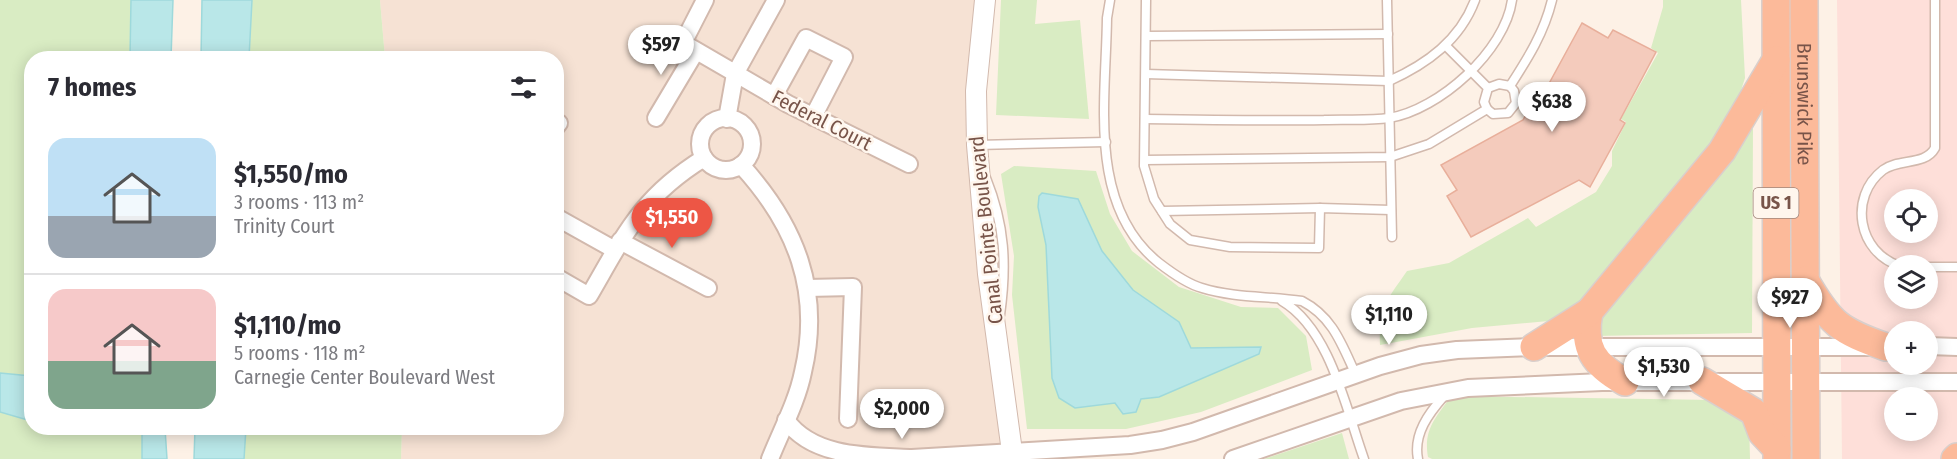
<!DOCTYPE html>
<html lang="en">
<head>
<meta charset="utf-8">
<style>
  body { margin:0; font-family:"Fira Sans Condensed",sans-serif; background:#f2f2f3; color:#2b2b33; height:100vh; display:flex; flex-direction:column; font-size:22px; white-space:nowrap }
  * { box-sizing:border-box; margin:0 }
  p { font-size:20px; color:#7c7c81 }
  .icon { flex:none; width:33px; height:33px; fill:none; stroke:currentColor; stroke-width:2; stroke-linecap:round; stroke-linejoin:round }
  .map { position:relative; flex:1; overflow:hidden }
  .drawer { position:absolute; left:24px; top:51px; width:540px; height:384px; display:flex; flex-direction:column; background:#fff; border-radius:24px; box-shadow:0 3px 15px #0003 }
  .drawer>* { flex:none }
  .fabs { position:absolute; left:1884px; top:189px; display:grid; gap:12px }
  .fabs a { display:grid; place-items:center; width:54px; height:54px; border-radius:50%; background:#fff; box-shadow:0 3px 15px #0003; font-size:30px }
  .price { position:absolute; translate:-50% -51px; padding:0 14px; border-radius:21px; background:#fff; color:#222; font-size:20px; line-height:39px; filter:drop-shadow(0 2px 3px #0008) }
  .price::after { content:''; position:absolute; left:50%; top:36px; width:18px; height:14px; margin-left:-9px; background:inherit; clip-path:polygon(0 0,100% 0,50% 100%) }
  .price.on { background:#ed5645; color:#fff }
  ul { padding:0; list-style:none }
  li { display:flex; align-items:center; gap:18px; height:150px; padding:0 24px }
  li+li { border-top:2px solid #e1e1e2 }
  li span { display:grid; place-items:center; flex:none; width:168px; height:120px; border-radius:18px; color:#555 }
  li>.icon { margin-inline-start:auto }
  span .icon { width:72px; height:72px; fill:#fffc; stroke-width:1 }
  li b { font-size:26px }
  h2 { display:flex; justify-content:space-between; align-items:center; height:72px; padding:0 24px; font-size:26px }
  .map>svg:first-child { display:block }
</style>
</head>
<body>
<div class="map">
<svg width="1957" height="459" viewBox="0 0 1957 459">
  <rect width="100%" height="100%" fill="#fdf1e6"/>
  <path fill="#f6e2d4" d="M380,0H985L976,91L1013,459H401L402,428H556V58H385Z"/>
  <path fill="#fedfd9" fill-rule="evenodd" d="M1837,0H1957V459H1842ZM1894,200H1928V232H1894ZM1894,266H1928V298H1894ZM1894,332H1928V364H1894ZM1894,398H1928V430H1894Z"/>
  <g fill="#d9ecc3" fill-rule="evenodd">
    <path d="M0,0H149V58H32V428H151L150,459H0Z"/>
    <path d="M252,0H380L385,58H249Z"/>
    <path d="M1001,0H1037L1035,24L1080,20L1089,119L996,115Z"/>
    <path d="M1663,0H1741L1745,78L1730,124L1584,302L1560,320L1472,328L1380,345C1378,308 1387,300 1407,271L1449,263L1528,218L1536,227L1596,192L1612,166V151L1626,122L1621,119L1658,53L1651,48L1663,7Z"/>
    <path d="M1753,128L1752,333L1595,336L1596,320Z"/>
    <path d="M1014,166L1096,171L1110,214L1132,251L1179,287L1241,307L1278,308L1306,336L1312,370L1201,412L1126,429H1027L1012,295L1014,256L1001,174ZM1078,199L1102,251L1133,290L1179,322L1191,348L1261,347L1259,354L1159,397L1075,408L1059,398L1052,378L1046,245L1038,207Z"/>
    <path d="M1451,396L1713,400L1749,420L1750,459H1432L1428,457C1423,429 1436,418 1451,396Z"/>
    <path d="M246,428H402L401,459H244Z"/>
    <path d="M1342,433L1349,459H1264Z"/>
  </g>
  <g fill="#b9e7e8" stroke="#9ed9db" stroke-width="1.5">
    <path d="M131,0H173L171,58H130Z"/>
    <path d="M202,0H252L249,58H201Z"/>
    <path d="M1042,193L1078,199L1102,251L1133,290L1179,322L1191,348L1261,347L1259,354L1159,397L1141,399L1136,412L1123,414L1115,403L1075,408L1059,398L1052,378L1046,245L1038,207L1039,196Z"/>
    <path d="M0,373L31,376V421L0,412Z"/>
    <path d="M142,428H165L167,459H142Z"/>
    <path d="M195,428H246L244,459H194Z"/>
  </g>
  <path fill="#f4cbbc" stroke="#e8af9b" stroke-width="1.5" d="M1582,23L1608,38L1613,30L1656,52L1620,120L1625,123L1590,187L1579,180L1471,237L1447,196L1457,190L1441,165L1523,120L1535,98L1540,100Z"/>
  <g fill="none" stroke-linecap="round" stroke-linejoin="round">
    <g stroke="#d2b9ad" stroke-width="11">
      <g id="service">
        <path d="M1110,0L1107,18C1106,100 1087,206 1159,263C1172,273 1187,284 1202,288C1234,298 1269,296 1302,301C1333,317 1342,345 1356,375"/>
        <path d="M1146,0L1144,166L1154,199L1170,224L1190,240L1230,247L1319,248L1320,208L1391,210"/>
        <path d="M1387,0L1392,237"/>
        <path d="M1147,36L1388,34"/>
        <path d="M1446,46L1488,88L1484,102L1487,109"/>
        <path d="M1146,74L1389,81C1427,64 1460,40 1475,0"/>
        <path d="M1488,88L1499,84L1510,86"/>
        <path d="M1145,119C1205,120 1265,121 1324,120C1345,119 1368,121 1389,118C1439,110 1505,51 1512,0"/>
        <path d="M977,145L1106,142"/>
        <path d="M1145,160L1390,157L1429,144L1487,109L1493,114L1508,113L1516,103L1514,91L1510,86C1528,58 1544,33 1552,0"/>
        <path d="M986,178C1005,225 1007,265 1000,315"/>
        <path d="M1162,211L1320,208"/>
        <path d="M1900,266C1858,253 1848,197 1883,170C1899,158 1925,166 1935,148V0"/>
        <path d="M1928,267H1957"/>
        <path d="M1282,301C1330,329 1346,409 1364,459"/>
        <path d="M1418,459C1413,434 1429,413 1444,396"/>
      </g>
    </g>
    <g stroke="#d2b9ad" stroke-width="20">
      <g id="minor">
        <path d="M705,0L683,43L788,104L909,164"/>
        <path d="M774,96L806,38L844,57L813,117"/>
        <path d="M656,118L696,51"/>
        <circle cx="726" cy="144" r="26"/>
        <path d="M727,119L735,74L776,0"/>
        <path d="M556,122L559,123L556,127"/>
        <path d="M741,165C796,225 822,291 803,372C797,402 781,431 770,459"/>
        <path d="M556,217L615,250"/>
        <path d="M620,241L708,288"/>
        <path d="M556,277L589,296C625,234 641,197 704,158"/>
        <path d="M807,288L853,287L848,419"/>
        <path d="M1928,346L1957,347"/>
        <path d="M786,420C813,458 869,456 912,458L1130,445L1162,440L1193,432L1380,366L1421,355L1457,350L1534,347H1872"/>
        <path d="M1233,459L1401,401L1468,388L1602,382H1957"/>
      </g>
    </g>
    <g stroke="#d2b9ad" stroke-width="22">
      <path id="tertiary" d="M985,0L976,91L977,145L988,274L1013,459"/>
    </g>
    <g stroke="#d9cfcc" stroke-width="30">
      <g id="trunk">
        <path d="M1776,0L1777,459"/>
        <path id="s1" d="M1804,0L1806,459"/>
        <path d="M1805,280C1830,324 1840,331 1886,347"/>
        <path d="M1589,312C1582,348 1594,365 1625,382"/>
        <path d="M1534,347L1589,312L1722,151L1776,60"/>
        <path d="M1702,381L1754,412L1762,433L1777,449"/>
        <path d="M1955,459L1957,457"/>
      </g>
    </g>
    <use href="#service" stroke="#fff" stroke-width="8"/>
    <use href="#minor" stroke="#fff" stroke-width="16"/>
    <use href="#tertiary" stroke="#fff" stroke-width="20"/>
    <use href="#trunk" stroke="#fcba9a" stroke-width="27"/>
  </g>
  <g text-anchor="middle" stroke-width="5" stroke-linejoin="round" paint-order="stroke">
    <rect fill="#fff6ed" stroke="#a0857a" stroke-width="1.5" x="1753.5" y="188" width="45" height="30" rx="4.5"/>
    <g font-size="18" font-weight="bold" fill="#785449">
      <text x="1776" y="209">US 1</text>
    </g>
    <g font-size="20" fill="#785449" stroke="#fff6ed">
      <text dy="7" stroke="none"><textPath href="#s1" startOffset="104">Brunswick Pike</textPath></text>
      <text transform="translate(822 120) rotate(27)" y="7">Federal Court</text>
      <text transform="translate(986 230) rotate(-96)" y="7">Canal Pointe Boulevard</text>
    </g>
  </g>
</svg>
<div class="fabs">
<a><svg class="icon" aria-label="locate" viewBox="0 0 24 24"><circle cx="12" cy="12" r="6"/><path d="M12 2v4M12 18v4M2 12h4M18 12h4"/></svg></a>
<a><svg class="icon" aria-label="layers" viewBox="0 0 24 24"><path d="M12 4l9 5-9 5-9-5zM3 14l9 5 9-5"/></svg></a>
<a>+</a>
<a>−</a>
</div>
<b class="price" style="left:661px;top:76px">$597</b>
<b class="price" style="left:1552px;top:133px">$638</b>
<b class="price on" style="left:672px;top:249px">$1,550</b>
<b class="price" style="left:1790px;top:329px">$927</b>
<b class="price" style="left:1389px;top:346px">$1,110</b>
<b class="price" style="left:1664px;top:398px">$1,530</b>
<b class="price" style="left:902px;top:440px">$2,000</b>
<section class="drawer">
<h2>7 homes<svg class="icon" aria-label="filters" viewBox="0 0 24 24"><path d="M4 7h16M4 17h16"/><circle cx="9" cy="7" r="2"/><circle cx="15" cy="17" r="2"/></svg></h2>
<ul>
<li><span style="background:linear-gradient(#bfe0f5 65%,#9aa5b1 0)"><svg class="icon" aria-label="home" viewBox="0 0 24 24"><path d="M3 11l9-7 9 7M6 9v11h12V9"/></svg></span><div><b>$1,550/mo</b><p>3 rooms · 113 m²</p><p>Trinity Court</p></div></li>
<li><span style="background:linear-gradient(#f6c9c9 60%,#7fa58c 0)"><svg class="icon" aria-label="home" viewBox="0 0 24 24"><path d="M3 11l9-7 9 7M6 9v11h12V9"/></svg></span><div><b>$1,110/mo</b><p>5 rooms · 118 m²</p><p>Carnegie Center Boulevard West</p></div></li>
</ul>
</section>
</div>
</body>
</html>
